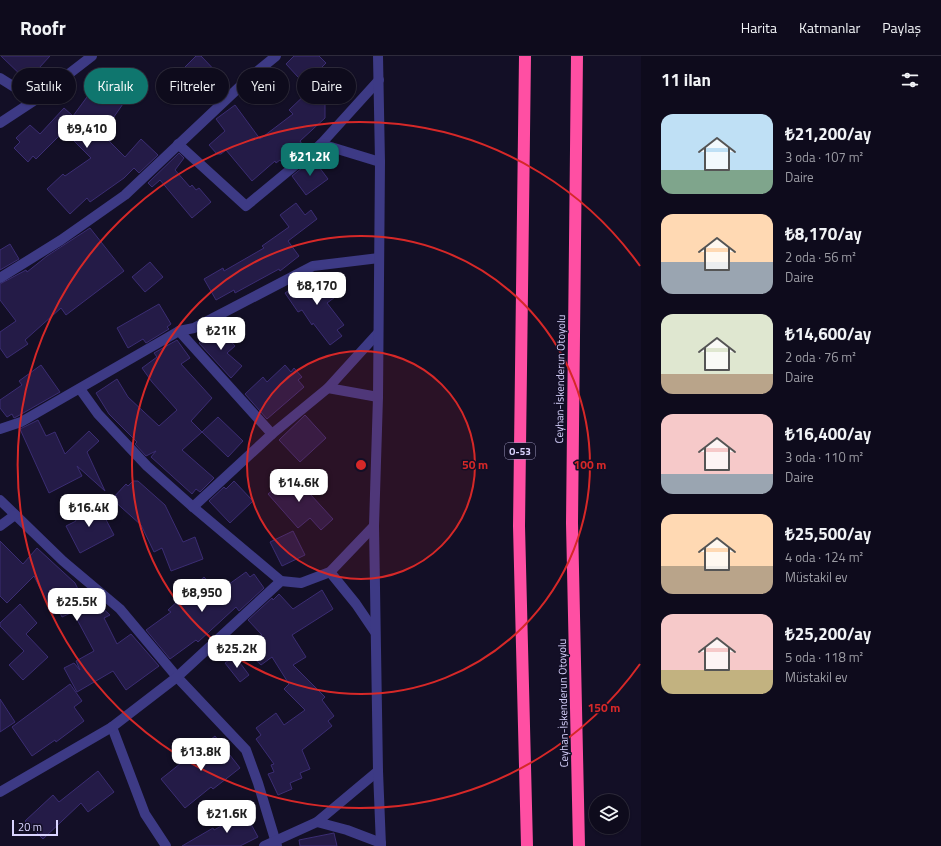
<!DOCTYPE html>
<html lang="tr">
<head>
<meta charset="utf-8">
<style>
  body { margin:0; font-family:"Titillium Web",sans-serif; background:#171425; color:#f1f3f6; height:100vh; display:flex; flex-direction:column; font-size:15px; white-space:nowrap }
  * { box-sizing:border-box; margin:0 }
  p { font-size:13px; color:#9b9ba3 }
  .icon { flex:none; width:22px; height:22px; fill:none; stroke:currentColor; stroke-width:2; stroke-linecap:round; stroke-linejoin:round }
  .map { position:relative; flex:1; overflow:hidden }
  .side { display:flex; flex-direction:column; background:#0e0b1c; width:300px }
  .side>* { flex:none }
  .top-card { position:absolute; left:12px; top:12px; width:380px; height:36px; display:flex; gap:8px }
  .fabs { position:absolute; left:589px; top:738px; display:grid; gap:8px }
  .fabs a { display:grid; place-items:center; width:40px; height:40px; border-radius:50%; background:#0e0b1c; box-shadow:0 1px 3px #0004,0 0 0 1px #2e2b3b; font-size:20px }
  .scale { position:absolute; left:12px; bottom:10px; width:46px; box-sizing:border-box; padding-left:4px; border:2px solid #d9d4ff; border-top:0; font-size:11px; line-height:14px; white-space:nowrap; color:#d9d4ff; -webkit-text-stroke:3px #130f26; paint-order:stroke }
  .price { position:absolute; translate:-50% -34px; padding:0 9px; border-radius:8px; background:#fff; color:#222; font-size:13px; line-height:26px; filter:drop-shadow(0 1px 2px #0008) }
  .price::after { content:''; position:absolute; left:50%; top:24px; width:12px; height:9px; margin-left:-6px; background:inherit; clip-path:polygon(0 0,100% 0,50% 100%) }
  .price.on { background:#0f766e; color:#fff }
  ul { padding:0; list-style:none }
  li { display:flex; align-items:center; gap:12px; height:100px; padding:0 20px }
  li span { display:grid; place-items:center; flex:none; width:112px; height:80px; border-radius:12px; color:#555 }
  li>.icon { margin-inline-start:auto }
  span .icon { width:48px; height:48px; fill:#fffc; stroke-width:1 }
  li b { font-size:17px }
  h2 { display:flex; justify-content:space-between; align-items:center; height:48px; padding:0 20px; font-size:17px }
  .tag { padding:0 14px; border-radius:18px; background:#0e0b1c; box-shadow:0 1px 3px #0004,0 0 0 1px #2e2b3b; font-size:14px; line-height:36px }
  .tag.on { background:#0f766e; color:#fff }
  header { display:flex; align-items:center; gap:24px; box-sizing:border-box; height:56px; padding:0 20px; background:#0e0b1c; border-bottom:1px solid #2e2b3b }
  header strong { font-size:19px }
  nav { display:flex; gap:22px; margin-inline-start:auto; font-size:14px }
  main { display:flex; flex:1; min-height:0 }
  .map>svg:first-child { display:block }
</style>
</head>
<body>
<header>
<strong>Roofr</strong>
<nav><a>Harita</a><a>Katmanlar</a><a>Paylaş</a></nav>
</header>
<main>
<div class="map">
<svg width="641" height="790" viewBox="0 0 641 790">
  <rect width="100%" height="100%" fill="#130f26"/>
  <g fill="#241b47" stroke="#3b2d73">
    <path d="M1,0H50L27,25Z"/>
    <path d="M196,0H201L222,22L200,43L177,19Z"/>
    <path d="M294,0H319L326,7L314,19L325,31V62L300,85L305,93L285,110L280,104L276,107L275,105L252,125L226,94L221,98H217L209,89L225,75L216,63L235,49L260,83L293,58L289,54L310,34L286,8Z"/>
    <path d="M98,26L125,45L102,78L125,101L141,83L158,99L139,117L134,112L124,122L90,146L87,142L70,158L47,133L63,118L65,120L91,102L67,78L65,80L62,77L36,103L33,100L28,106L14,92L20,86L16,82L30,69L40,78L64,52L73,60Z"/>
    <path d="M179,97L184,102L175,114L190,131L192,129L196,134L199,132L211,146L192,162L160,124L152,131L148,127Z"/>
    <path d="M313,103L328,123L306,139L292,120Z"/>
    <path d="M296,147L305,159L311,154L317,163L288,185L299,200L280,215L279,213L235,237L234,234L216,244L204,223L223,212L224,215L264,192L262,190L289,171L280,159Z"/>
    <path d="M90,172L124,215L66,259L61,252L25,284L28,288L7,302L0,292V276L16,265L0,244V228L26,214L27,216L47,200Z"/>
    <path d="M10,188L19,203L0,214V194Z"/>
    <path d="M150,206L163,221L145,236L132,221Z"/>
    <path d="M315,217L325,232L331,228L338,239L327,247L344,269L337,274L342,280L330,289L313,267L312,269L302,254L298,256L285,237Z"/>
    <path d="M159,248L171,268L167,271L169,273L146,287L143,283L128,292L117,272Z"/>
    <path d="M217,270L235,290L227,297L242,310L231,322L199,287Z"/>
    <path d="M177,284L190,302L181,308L212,342L191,365L202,376L182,394L214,422L200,436L196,433L192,438L151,401L156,395L146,400L135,388L137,386L109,358L96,337L117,323L128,341L159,370L177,354L152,326L142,312L157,301L154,297Z"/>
    <path d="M41,309L60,336L18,360L14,362L12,358L7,361L0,352V344L22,329L19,325Z"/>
    <path d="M285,309L291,316L294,312L302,321L298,324L304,331L267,363L245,338L263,321L267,326Z"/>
    <path d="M305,359L326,382L300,406L279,384Z"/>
    <path d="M218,361L243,385L228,401L202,376Z"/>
    <path d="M38,364L46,380L55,376L65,398L89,375L99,385L87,396L105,435L77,410L82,420L49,437L20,373Z"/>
    <path d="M294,415L303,424L300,427L333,463L321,474L310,462L298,472L268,438Z"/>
    <path d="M133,425H138L165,449L183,486L195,481L203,503L171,515L162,492L154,496L141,469L112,443L126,428L128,430Z"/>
    <path d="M234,425L253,445L230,467L209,445L224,431L226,433Z"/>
    <path d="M81,447L87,459L100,452L114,479L80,497L66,470L76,465L70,453Z"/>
    <path d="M293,475L305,499L282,510L270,486Z"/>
    <path d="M0,485L23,508L37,492L75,527L89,556L100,550L110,559L104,562L117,588L131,578L159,610L126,634L113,615L77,636L64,612L74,607L80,614L76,605L94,595L73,556L62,561L59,555L53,558L34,520L7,547L0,540Z"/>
    <path d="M246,516L250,521L254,518L264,532L239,555L236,551L198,586L196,584L170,603L146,574L171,556L168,554L204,521L218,536Z"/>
    <path d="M322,534L333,553L292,579L306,601L293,609L325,641L322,644L334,660L328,665L332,670L302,694L310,713L300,717L302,722L290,727L292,733L278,739L268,718L274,716L271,709L274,708L256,683L261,679L256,672L276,657L284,669L305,654L284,633L289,628L272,601L261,609L244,593L262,579L248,564L272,542L273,544L279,538L293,553Z"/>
    <path d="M20,548L37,567L26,578L48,601L23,624L9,609L24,595L0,570V567Z"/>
    <path d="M235,600L249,619L240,626L225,607Z"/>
    <path d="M70,628L82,645L74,651L84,665L56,686L55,684L32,700L12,671Z"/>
    <path d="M0,643L15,666L0,676Z"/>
    <path d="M215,680L240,712L213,733L211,731L185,752L161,723Z"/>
    <path d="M98,715L114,736L88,756L81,747L43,783L25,765L53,739L59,746Z"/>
    <path d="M245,757L258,781L240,790H182L213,772L214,774Z"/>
    <path d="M334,777L337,790H300L299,784Z"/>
  </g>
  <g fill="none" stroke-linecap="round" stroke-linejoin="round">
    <g stroke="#3d3a85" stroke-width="10">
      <path d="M0,22L35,44"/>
      <path d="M0,67L35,44L92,0"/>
      <path d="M178,88L246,150L321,88L379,24"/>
      <path d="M321,88L380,106"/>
      <path d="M0,222L61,184L125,139L249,22L276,0"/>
      <path d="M179,275L272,378"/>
      <path d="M328,332L378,341"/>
      <path d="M80,333L98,358L147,410L193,451L281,525"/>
      <path d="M0,373L21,366L179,275L194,272L313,210L379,202"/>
      <path d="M0,444L63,505L120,553L177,621L246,694L258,727L277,790"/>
      <path d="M193,451L272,378L328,332L378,277"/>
      <path d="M0,470L15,459"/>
      <path d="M330,516L356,548L375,576"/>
      <path d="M112,671L145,758L166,790"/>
      <path d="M0,736L112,671L177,621L281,525L301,527L330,516L374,470"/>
      <path d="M317,766L347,774L381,787"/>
      <path d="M264,790L317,766L378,715"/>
    </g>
    <path stroke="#3d3a85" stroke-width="10" d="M378,0L380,106L378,341L374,470L378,715L381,790"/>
    <g stroke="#ff4fa3" stroke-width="12">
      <path d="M525,0L519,470L527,790"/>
      <path d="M577,0L572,467L579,790"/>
    </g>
  </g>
  <circle cx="361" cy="409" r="114" fill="#d62828" fill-opacity=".12"/>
  <g fill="none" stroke="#d62828" stroke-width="2">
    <circle cx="361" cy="409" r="114"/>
    <circle cx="361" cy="409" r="229"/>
    <path d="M640 608A343 343 0 1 1 640 210"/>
  </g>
  <g text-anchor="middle" stroke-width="3" stroke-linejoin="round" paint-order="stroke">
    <rect fill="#130f26" stroke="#9e99be" stroke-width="1" x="505" y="387" width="30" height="16" rx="3"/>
    <g font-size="10" font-weight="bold" fill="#d9d4ff">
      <text x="520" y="399">O-53</text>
    </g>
    <g font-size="11" fill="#d9d4ff" stroke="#130f26">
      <text transform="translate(560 323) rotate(-89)" y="4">Ceyhan-İskenderun Otoyolu</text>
      <text transform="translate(563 647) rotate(-91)" y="4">Ceyhan-İskenderun Otoyolu</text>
    </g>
  </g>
  <circle cx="361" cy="409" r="6" fill="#d62828" stroke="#130f26" stroke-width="2"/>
  <g font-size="12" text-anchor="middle" font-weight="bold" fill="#d62828" stroke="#130f26" stroke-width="3" stroke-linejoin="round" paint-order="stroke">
    <text x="475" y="413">50 m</text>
    <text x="590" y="413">100 m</text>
    <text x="604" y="656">150 m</text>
  </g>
</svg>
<div class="fabs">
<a><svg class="icon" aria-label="layers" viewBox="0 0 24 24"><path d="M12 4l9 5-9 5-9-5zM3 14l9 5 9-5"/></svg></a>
</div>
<div class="scale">20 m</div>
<b class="price" style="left:87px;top:93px">₺9,410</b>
<b class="price on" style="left:310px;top:121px">₺21.2K</b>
<b class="price" style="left:317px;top:250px">₺8,170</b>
<b class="price" style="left:221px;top:295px">₺21K</b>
<b class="price" style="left:299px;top:447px">₺14.6K</b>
<b class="price" style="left:89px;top:472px">₺16.4K</b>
<b class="price" style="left:202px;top:557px">₺8,950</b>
<b class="price" style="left:77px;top:566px">₺25.5K</b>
<b class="price" style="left:237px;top:613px">₺25.2K</b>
<b class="price" style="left:201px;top:716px">₺13.8K</b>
<b class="price" style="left:227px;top:778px">₺21.6K</b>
<div class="top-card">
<a class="tag">Satılık</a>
<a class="tag on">Kiralık</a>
<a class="tag">Filtreler</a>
<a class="tag">Yeni</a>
<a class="tag">Daire</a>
</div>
</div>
<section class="side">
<h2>11 ilan<svg class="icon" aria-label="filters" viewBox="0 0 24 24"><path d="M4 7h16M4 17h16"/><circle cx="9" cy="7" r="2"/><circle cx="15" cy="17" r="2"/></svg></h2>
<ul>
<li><span style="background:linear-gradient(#bfe0f5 70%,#7fa58c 0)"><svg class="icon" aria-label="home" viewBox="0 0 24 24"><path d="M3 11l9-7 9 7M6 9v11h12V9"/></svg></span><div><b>₺21,200/ay</b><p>3 oda · 107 m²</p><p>Daire</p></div></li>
<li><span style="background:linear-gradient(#ffd9b3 60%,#9aa5b1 0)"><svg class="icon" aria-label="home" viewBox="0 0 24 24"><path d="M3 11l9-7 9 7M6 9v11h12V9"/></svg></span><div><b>₺8,170/ay</b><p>2 oda · 56 m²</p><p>Daire</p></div></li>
<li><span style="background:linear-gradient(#dfe7d0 75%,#b9a48a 0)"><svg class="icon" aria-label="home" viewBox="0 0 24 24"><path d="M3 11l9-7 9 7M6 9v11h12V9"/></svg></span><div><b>₺14,600/ay</b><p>2 oda · 76 m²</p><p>Daire</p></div></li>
<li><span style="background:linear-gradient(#f6c9c9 75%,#9aa5b1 0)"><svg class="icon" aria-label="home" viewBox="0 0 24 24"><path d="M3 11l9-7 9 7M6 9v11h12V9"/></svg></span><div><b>₺16,400/ay</b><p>3 oda · 110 m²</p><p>Daire</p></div></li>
<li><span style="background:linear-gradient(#ffd9b3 65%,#b9a48a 0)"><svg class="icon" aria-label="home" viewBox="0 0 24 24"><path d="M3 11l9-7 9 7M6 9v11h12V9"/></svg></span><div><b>₺25,500/ay</b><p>4 oda · 124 m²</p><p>Müstakil ev</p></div></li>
<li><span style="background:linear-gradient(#f6c9c9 70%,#c2b280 0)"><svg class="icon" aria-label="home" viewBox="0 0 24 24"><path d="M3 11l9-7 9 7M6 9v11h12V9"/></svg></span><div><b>₺25,200/ay</b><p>5 oda · 118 m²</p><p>Müstakil ev</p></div></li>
</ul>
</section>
</main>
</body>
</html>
